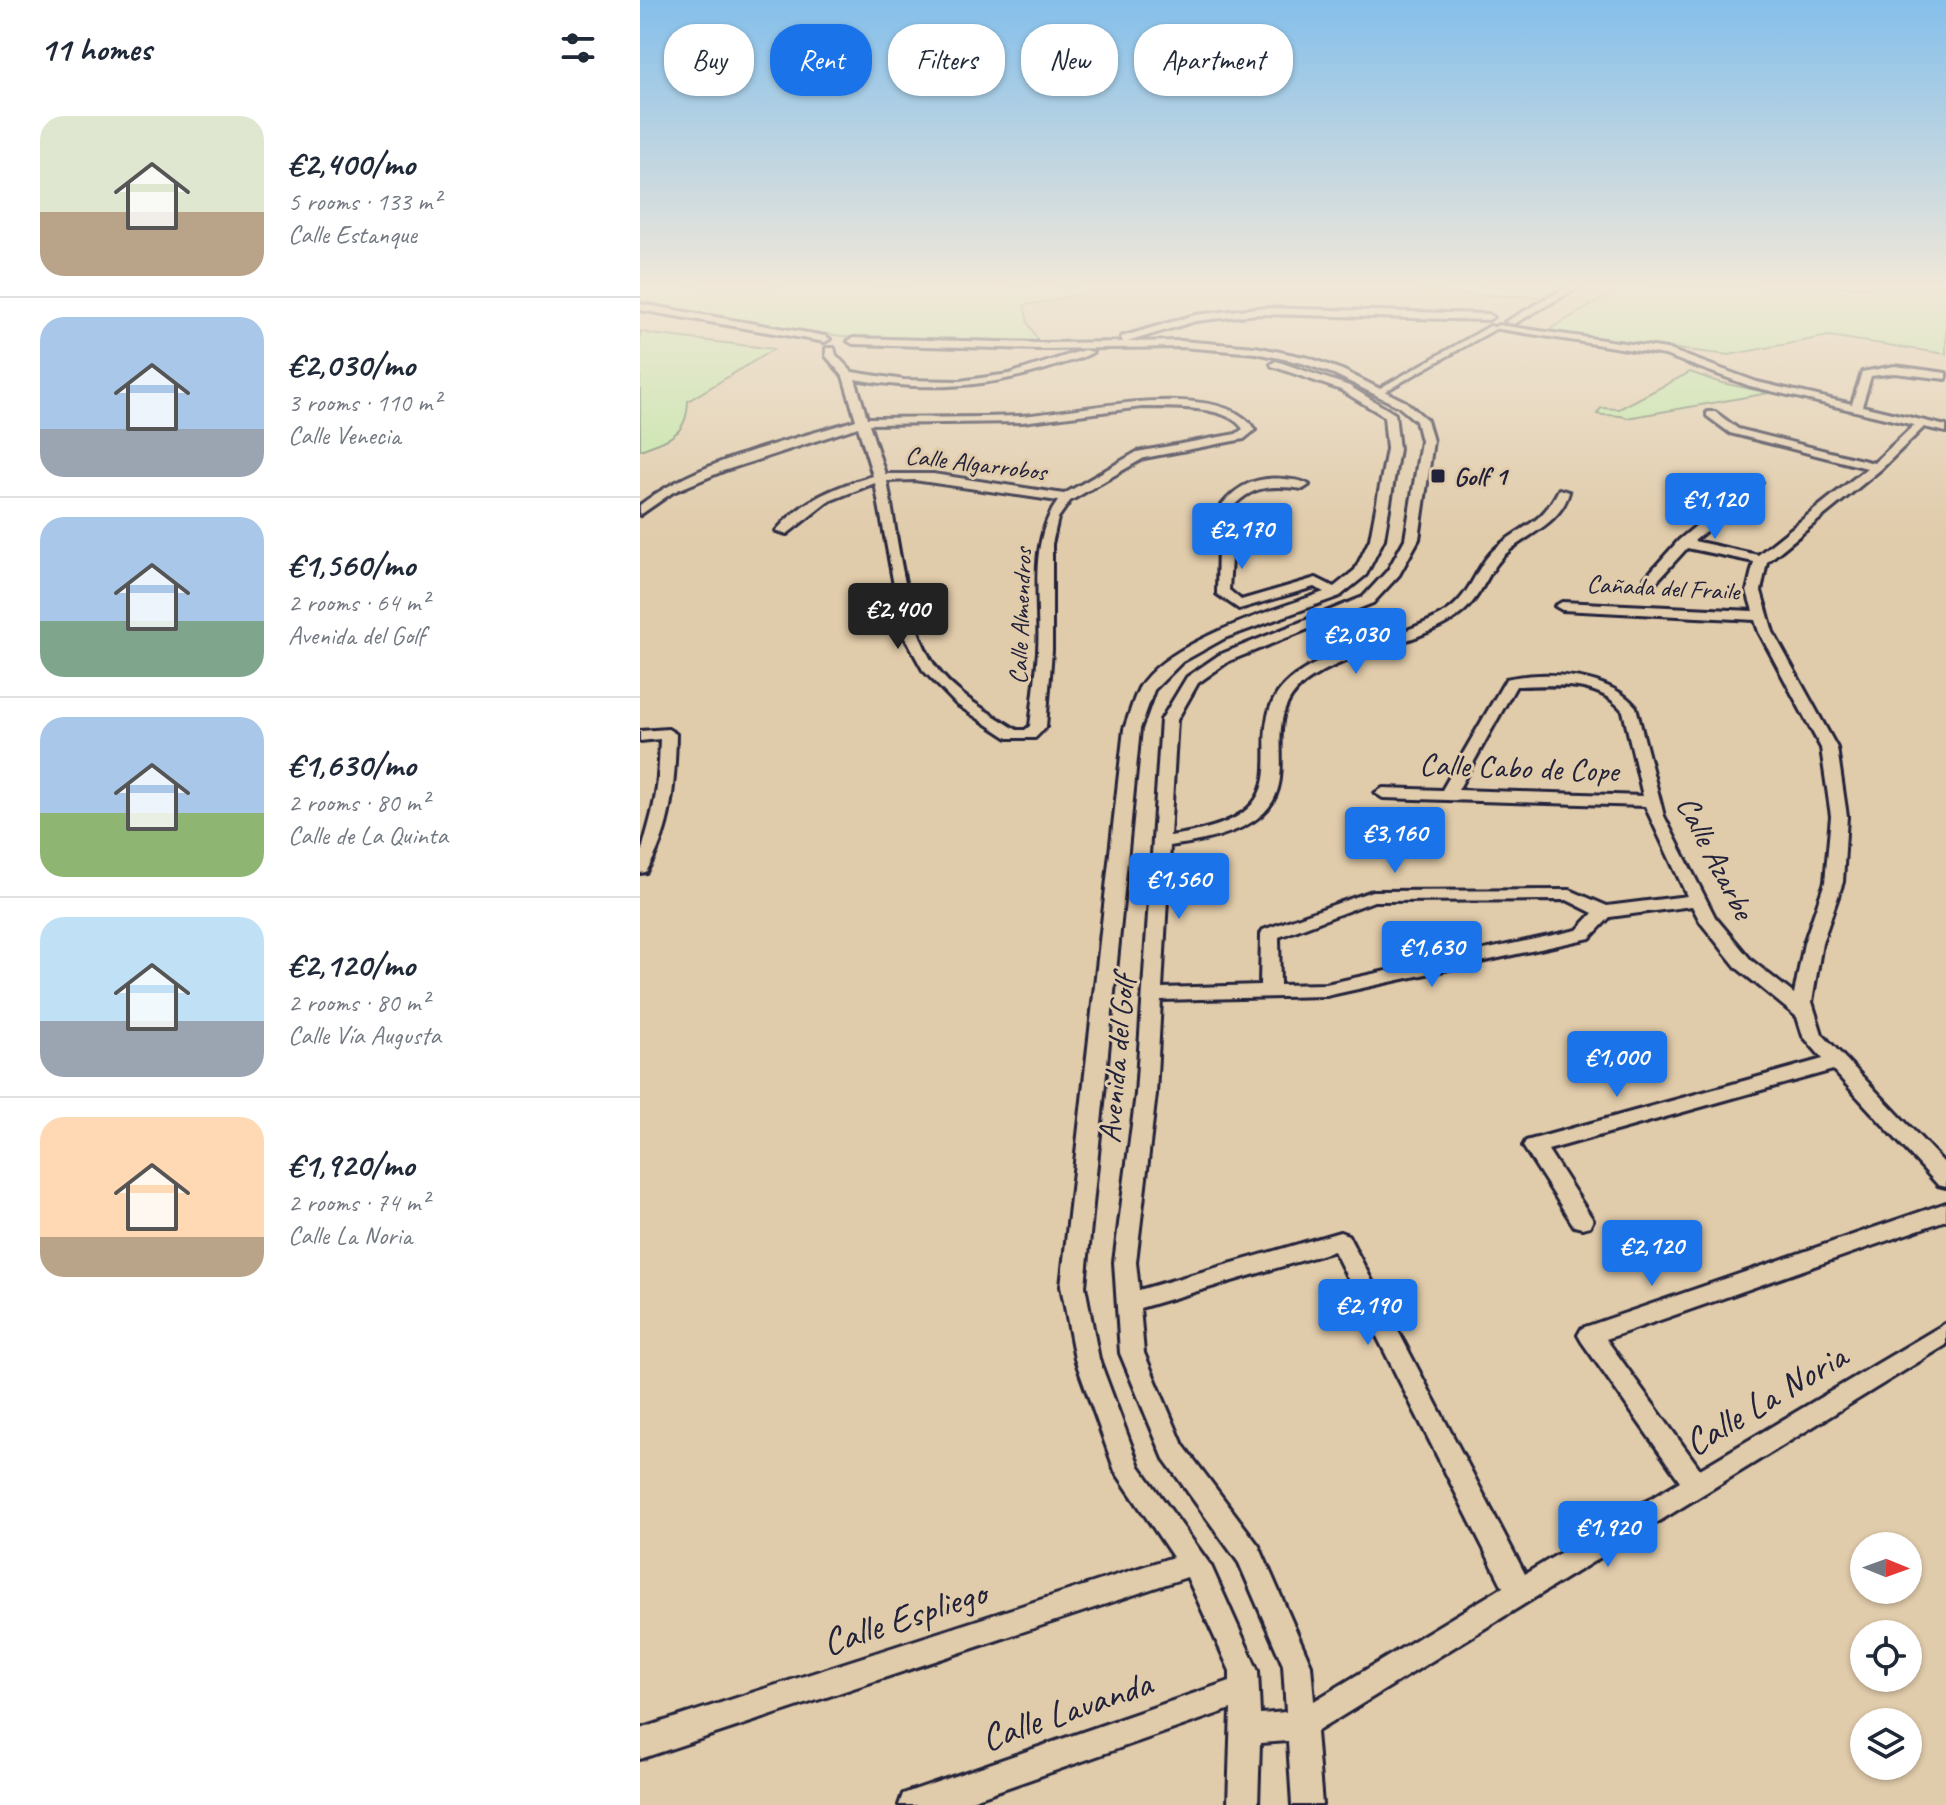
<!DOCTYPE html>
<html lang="en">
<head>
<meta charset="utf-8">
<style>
  body { margin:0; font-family:Caveat,sans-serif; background:#f6f6f7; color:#1f2937; height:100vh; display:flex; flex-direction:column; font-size:30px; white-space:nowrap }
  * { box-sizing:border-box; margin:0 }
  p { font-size:26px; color:#747a83 }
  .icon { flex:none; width:44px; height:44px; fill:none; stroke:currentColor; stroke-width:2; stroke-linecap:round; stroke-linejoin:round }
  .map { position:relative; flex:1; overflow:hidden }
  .sheet { display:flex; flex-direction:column; background:#fff; width:640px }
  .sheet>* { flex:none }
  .banner { position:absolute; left:24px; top:24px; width:760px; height:72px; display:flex; gap:16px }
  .needle { width:52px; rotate:91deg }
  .fabs { position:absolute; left:1210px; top:1532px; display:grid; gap:16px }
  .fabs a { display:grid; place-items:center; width:72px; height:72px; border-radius:50%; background:#fff; box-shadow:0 2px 6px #0004; font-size:40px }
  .price { position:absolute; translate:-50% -68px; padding:0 18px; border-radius:8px; background:#1a73e8; color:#fff; font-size:26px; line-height:52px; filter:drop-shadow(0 2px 4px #0008) }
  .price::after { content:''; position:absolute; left:50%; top:48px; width:24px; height:18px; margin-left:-12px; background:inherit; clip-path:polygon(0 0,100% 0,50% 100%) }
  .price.current { background:#222; color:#fff }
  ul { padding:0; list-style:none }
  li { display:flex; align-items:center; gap:24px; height:200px; padding:0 40px }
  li+li { border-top:2px solid #e0e1e3 }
  li span { display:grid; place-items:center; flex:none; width:224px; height:160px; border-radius:24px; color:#555 }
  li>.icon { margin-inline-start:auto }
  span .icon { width:96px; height:96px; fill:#fffc; stroke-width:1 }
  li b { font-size:34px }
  h2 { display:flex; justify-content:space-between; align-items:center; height:96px; padding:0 40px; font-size:34px }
  .pill { padding:0 28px; border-radius:32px; background:#fff; box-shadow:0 2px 6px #0004; font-size:28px; line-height:72px }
  .pill.current { background:#1a73e8; color:#fff }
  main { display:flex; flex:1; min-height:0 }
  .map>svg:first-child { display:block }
</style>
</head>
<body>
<main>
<section class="sheet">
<h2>11 homes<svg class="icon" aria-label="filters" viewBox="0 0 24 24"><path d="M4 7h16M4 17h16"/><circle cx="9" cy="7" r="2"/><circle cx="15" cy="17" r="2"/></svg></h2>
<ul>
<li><span style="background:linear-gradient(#dfe7d0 60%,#b9a48a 0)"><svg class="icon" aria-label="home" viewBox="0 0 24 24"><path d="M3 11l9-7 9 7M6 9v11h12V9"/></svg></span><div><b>€2,400/mo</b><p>5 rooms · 133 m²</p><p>Calle Estanque</p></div></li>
<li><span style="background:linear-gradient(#a9c7e8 70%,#9aa5b1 0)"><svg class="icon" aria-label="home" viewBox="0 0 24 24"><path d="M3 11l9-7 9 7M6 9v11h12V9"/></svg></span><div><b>€2,030/mo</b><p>3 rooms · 110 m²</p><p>Calle Venecia</p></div></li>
<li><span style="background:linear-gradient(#a9c7e8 65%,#7fa58c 0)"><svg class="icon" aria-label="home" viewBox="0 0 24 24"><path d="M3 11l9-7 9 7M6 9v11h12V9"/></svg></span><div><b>€1,560/mo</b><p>2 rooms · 64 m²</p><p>Avenida del Golf</p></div></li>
<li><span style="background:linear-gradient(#a9c7e8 60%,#8fb573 0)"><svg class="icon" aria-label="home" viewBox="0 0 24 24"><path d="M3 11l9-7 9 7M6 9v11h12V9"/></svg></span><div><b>€1,630/mo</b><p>2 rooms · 80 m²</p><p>Calle de La Quinta</p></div></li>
<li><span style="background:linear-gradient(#bfe0f5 65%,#9aa5b1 0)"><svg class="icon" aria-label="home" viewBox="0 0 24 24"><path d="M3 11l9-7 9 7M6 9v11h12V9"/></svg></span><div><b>€2,120/mo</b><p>2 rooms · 80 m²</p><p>Calle Vía Augusta</p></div></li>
<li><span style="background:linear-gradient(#ffd9b3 75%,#b9a48a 0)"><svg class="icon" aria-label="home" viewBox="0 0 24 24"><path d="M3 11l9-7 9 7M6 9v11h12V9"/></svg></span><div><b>€1,920/mo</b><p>2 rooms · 74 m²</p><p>Calle La Noria</p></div></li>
</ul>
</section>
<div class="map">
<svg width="1306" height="1805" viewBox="0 0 1306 1805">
  <rect width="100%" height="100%" fill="#e0cbaa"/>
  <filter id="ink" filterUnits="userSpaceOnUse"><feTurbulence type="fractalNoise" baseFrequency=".0125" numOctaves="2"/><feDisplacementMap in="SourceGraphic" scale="16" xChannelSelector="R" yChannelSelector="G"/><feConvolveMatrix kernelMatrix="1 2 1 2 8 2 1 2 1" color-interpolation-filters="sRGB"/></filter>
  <g filter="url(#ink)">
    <g fill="#bde6a2" stroke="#70846e" stroke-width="2">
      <path d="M0,287H460L413,301L384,305L388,323L399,342L249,343L106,322L0,301Z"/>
      <path d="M755,287H920L901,297L834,295Z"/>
      <path d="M983,287H1306V354L1189,336L1089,355L903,333Z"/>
      <path d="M0,331L11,334L134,349L48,401C47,436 29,439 0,450Z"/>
      <path d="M1050,372L1078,382L1129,393L987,418C976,413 968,417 957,414L961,408L979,409Z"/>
    </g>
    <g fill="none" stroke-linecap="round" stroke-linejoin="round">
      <g stroke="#22223b" stroke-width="6">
        <path id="pedestrian" d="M850,326L857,328L742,393L735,391Z"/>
      </g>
      <g stroke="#22223b" stroke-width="6">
        <g id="minor">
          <path d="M927,287H939L874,324L865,322Z"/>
          <path d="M0,304L185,336L190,339L185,342L0,310Z"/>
          <path d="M617,308L848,314L853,317L848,320L617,314L556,321L487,342L541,341L616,347L669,358L702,370L766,402L787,420L793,441L779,539L759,575L733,603L589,661L558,683L537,720L530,836C691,814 581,731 655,676C698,645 755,640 801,615C833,597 833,567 858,546C885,524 902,524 919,489L929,492C921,522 892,532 870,550C844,571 844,601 812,620C767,647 709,651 666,682C597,734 712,822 530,846L522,988L620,985L621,934L623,930L732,891L930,890L967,906L1047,896L1005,806L743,798L735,793L743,788L802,790L866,679C906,670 969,674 996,707L1024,816L1075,917L1111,960L1154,994L1164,943L1185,882L1191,816L1181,748L1119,632L1115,620L922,610L915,606L922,602L1113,611L1107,591L1114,562L1047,548L1017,581H1007L1005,578L1039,540L1112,479L1122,482L1054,541L1118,555L1227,468L1090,433L1067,416V412H1075L1098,429L1234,463L1274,425L1110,386L1025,355L853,328L858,325L1027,349L1117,382L1212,404L1222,372L1255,366L1306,373V379L1255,373L1231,376L1222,406L1306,426V432L1284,427L1240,470L1127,562L1121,591L1133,632L1197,748L1207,816L1203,882L1182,943L1172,1002L1182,1034L1306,1165V1187L1298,1185L1193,1070L908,1150L953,1220L950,1226L942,1228L934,1226L883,1146L886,1141L1183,1059L1163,1036L1157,1017L1097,968L1061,923L1052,906L970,917L950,938L686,996L521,1000L516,1094L496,1262L499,1290L700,1232L708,1235L885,1574L1040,1481L942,1342L938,1335L942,1328L1306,1203V1220L966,1339L1060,1469L1306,1323V1345L676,1732L682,1805H652L648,1741L620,1743L618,1805H588L591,1709L317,1805H259L263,1794L274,1790L590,1681V1671L547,1577L0,1759V1729L533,1557L475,1471L435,1359L421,1286L484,729C489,716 493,700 499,688C526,641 635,610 684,592L674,587L599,609L577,594L578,542L573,517C591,490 610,476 644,479C653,480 662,480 669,485L663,489C628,484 606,486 585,517L592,542L589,590L601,600L676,578L694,587L715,570L730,539L747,449L744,416L701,390L632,366L631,364L636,361L709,386L755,414L759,449L744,539L726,575L700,596L585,638L542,662L514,690L500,729L445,1286L459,1359L499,1466L571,1566L618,1671L620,1714L646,1712L643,1665L599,1563L524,1459L480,1353L474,1262L496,1094L521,720L547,677L579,655L723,597L748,570L765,539L781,441L776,421L758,406L694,374L662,363L616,353L541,347L400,349L213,344L208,341L213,338L400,343L483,342L481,337L555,315ZM876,686C913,686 957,679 983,711L1003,796L818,790ZM927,900L953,913L937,930L686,984L640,985L639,937L734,901ZM694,1251L863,1587L674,1701L671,1665L619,1546L543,1445L504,1353L500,1308Z"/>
          <path d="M186,348H194L196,355L212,372L264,380L320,381L369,374L444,350L453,352C444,358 430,361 418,365C350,388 286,392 215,379L227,418C278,417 329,418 380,416C435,413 582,376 615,430L604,439L504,458L430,501L418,518L412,544V650L406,727L395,738H368L316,704L283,670L263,634L235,483L189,501L147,534L136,531C160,501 197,486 233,476L218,427L83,471L33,492L0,515V505C61,459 144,443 216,420L203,376L186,356ZM502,407C528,408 588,404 603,429L596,434L497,452L424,494L293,474H245L229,424L382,422ZM274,480L418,501C387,544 401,600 398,651C396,676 393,701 390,726L385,730H377C349,712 315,695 295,666C266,623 257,534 247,481Z"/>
          <path d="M28,729L36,734C35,782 32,830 6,872L0,873C0,847 9,830 14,804C19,783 19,761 20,739L0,741V731Z"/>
        </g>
      </g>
      <use href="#pedestrian" fill="#e0cbaa" fill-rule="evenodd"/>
      <use href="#minor" fill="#e0cbaa" fill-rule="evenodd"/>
    </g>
  </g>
  <linearGradient id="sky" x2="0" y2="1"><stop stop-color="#84bfeb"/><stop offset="0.53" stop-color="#f1e8d9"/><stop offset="1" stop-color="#f1e8d9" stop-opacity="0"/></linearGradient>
  <rect width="1306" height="540" fill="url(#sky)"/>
  <rect fill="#22223b" stroke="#e0cbaa" stroke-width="3" x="790" y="468" width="16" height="16" rx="4"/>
  <g text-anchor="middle" stroke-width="6" stroke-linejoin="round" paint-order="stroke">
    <g font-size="26" fill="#22223b" stroke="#e0cbaa">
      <text transform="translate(336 463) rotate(7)" y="9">Calle Algarrobos</text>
      <text transform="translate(1023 587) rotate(3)" y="9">Cañada del Fraile</text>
      <text transform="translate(380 616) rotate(-88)" y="9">Calle Almendros</text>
    </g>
    <g font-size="26" font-weight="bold" fill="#22223b" stroke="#e0cbaa" text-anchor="start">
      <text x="814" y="485">Golf 1</text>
    </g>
    <g font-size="32" fill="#22223b" stroke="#e0cbaa">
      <text transform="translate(879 767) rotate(2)" y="11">Calle Cabo de Cope</text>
      <text transform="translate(1076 857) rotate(63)" y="11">Calle Azarbe</text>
      <text transform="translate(476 1059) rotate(-85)" y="11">Avenida del Golf</text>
    </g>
    <g font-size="38" fill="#22223b" stroke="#e0cbaa">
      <text transform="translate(1125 1399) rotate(-31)" y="13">Calle La Noria</text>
      <text transform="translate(264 1617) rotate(-18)" y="13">Calle Espliego</text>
      <text transform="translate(426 1710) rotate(-19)" y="13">Calle Lavanda</text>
    </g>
  </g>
</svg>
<div class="fabs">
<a><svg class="needle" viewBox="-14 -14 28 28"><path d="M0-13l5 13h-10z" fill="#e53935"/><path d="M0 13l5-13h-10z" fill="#747a83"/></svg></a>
<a><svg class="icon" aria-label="locate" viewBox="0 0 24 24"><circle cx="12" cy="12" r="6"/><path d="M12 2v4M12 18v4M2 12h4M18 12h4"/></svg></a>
<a><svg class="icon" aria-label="layers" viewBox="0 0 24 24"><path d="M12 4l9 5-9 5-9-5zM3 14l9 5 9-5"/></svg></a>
</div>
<b class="price" style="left:1075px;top:541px">€1,120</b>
<b class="price" style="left:602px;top:571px">€2,170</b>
<b class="price current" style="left:258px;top:651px">€2,400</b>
<b class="price" style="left:716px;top:676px">€2,030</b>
<b class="price" style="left:755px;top:875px">€3,160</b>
<b class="price" style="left:539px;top:921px">€1,560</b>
<b class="price" style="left:792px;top:989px">€1,630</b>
<b class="price" style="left:977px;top:1099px">€1,000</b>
<b class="price" style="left:1012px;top:1288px">€2,120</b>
<b class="price" style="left:728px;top:1347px">€2,190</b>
<b class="price" style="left:968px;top:1569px">€1,920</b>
<div class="banner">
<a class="pill">Buy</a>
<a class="pill current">Rent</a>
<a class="pill">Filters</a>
<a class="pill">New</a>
<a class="pill">Apartment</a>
</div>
</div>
</main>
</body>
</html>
